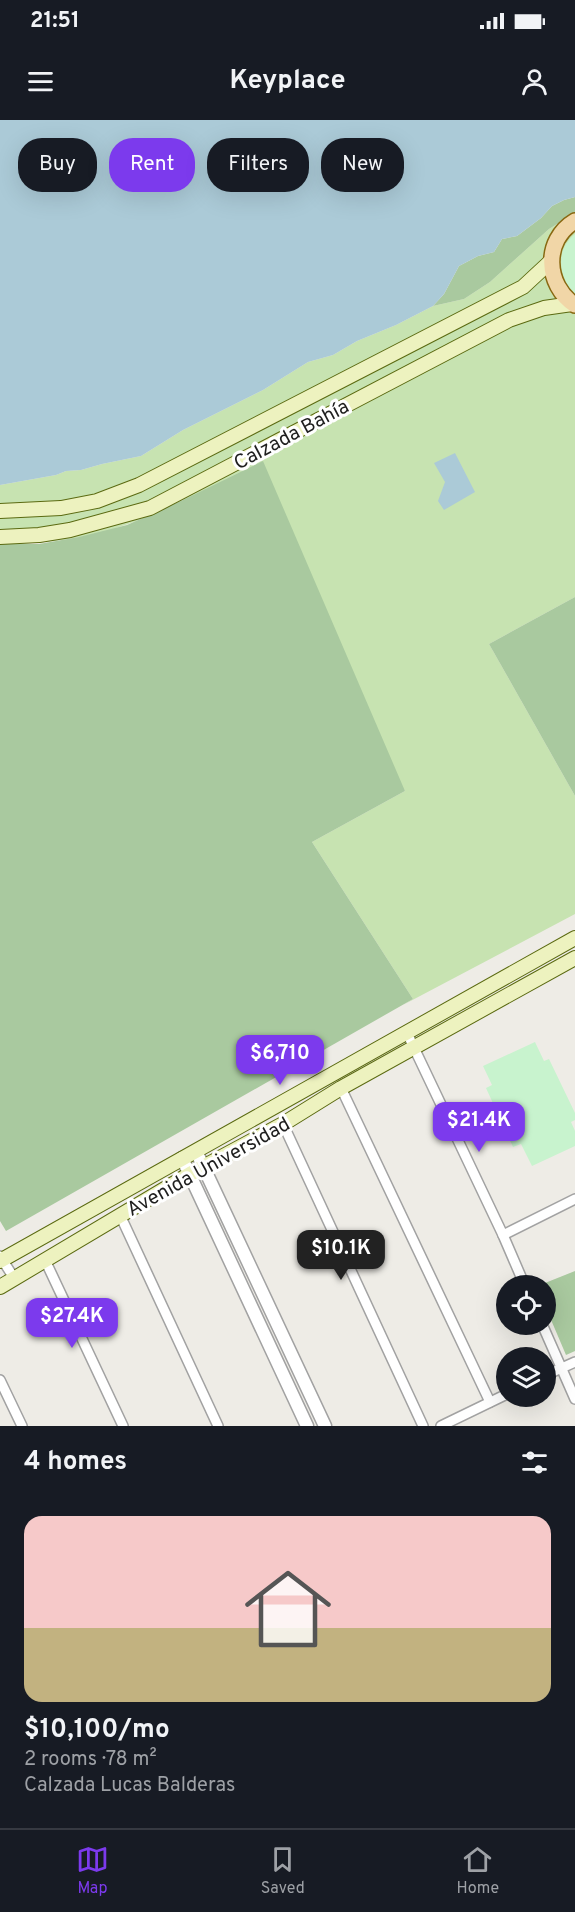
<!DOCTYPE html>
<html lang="en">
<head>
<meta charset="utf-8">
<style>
  body { margin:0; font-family:Overpass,sans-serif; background:#20242c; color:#f1f3f6; height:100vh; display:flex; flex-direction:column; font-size:22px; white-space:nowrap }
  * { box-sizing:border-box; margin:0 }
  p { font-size:20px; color:#9ea1a6 }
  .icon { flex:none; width:33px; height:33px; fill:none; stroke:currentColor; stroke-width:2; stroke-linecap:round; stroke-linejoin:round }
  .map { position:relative; height:1306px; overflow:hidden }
  .side { display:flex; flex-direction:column; background:#171b24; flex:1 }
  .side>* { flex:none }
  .guide { position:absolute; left:18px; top:18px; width:540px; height:54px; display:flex; gap:12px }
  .controls { position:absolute; left:496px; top:1155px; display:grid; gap:12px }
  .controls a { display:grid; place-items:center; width:60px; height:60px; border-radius:50%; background:#171b24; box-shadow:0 6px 24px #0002; font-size:30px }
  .price { position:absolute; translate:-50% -51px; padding:0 14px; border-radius:12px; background:#7c3aed; color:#fff; font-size:20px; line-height:39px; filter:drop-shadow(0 2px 3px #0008) }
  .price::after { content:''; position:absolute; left:50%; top:36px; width:18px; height:14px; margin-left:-9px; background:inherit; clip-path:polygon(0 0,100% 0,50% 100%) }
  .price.on { background:#222; color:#fff }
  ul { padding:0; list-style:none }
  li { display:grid; align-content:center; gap:12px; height:318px; padding:0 24px }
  li span { display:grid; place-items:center; height:186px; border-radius:18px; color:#555 }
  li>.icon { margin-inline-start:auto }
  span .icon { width:108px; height:108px; fill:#fffc; stroke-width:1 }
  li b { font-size:26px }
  h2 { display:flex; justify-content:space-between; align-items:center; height:72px; padding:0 24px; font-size:26px }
  .tag { padding:0 21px; border-radius:24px; background:#171b24; box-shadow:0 6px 24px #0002; font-size:21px; line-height:54px }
  .tag.on { background:#7c3aed; color:#fff }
  .status { display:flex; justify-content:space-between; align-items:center; height:42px; padding:0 30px; background:#171b24; direction:ltr }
  .status svg { height:16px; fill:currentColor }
  header { display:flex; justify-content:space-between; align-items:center; height:78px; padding:0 24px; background:#171b24; font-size:27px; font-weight:700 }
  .tabs { display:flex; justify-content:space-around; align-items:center; height:84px; border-top:2px solid #363941; background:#171b24; font-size:16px; color:#9ea1a6 }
  .tabs a { display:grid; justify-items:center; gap:3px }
  .tabs .on { color:#7c3aed }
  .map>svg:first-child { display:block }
</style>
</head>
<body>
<div class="status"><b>21:51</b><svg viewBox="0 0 49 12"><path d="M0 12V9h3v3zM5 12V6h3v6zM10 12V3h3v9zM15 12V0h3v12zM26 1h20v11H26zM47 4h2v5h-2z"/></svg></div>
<header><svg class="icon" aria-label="menu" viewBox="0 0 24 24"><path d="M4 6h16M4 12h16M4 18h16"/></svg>Keyplace<svg class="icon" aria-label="person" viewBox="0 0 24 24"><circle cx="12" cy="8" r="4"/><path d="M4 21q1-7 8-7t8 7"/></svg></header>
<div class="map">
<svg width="575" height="1306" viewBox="0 0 575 1306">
  <rect width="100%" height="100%" fill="#eeece6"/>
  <path fill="#c7e3b1" d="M575,93V477L489,524L575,676V794L403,885L413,879L312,722L405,671L183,380C165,388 147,398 128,404C87,419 43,424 0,424V365L56,355L66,351L81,350L102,344L141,336L183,310L263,270L308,242L333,235L357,221L396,205L433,186L464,179L490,162L549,109Z"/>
  <g fill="#a9c99f">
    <path d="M575,77V93L549,109L490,162L464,179L433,186L444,174L459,146L478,136L494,132L502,119L517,116L541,98L552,86L564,80Z"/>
    <path d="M263,341L405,671L312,722L413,879L6,1111L0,1101V424H39L79,417L127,405L183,380Z"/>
    <path d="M575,477V676L489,524Z"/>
    <path d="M575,1151V1231L566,1235L546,1188V1166L540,1165Z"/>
  </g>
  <g fill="#c8f3ce">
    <path d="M575,114V176C559,157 554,131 575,114Z"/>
    <path d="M535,922L544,941L549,939L575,993V1000L571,1002L575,1011V1026L532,1046L521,1024L513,1027L486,968L492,965L483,946Z"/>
  </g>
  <g fill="#abcad7">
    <path d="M0,0H575V77L564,80L552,86L541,98L517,116L502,119L494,132L478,136L459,146L444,174L433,186L396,205L357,221L333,235L308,242L263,270L183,310L141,336L102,344L81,350L66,351L56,355L0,365Z"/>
    <path d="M455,333L475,372L444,390L438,381L445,362L434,343Z"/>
  </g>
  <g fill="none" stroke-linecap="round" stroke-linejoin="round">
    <g stroke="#a2a2a2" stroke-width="12">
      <g id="minor">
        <path d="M407,913L503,1115L525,1166"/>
        <path d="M341,968L490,1282"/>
        <path d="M283,1004L423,1306"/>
        <path d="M120,1095L218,1306"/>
        <path d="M503,1115L575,1079"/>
        <path d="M0,1136L14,1158"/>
        <path d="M45,1140L123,1306"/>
        <path d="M542,1204L575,1279"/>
        <path d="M546,1255L575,1242"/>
        <path d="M0,1260L22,1306"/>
        <path d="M441,1306L507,1274"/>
      </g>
    </g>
    <g stroke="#a2a2a2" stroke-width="15">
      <g id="tertiary">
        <path d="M196,1031L325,1306"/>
        <path d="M182,1038L307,1306"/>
      </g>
    </g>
    <g stroke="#5b6a11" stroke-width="16">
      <g id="secondary">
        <path d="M0,391L61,388L97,381L139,365L523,167L551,141"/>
        <path d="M0,417L39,415L70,410L150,388L509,200L544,188L572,184"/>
        <path d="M0,1141L575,818"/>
        <path d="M0,1167L190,1054L283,1004L341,968L575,838"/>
      </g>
    </g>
    <g stroke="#886811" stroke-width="18">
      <path id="primary" d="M575,101C543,120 545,165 575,185"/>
    </g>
    <use href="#minor" stroke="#fff" stroke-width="9"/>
    <use href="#tertiary" stroke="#fff" stroke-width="12"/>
    <use href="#secondary" stroke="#edf2bf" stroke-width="14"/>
    <use href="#primary" stroke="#f1d6a7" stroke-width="15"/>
  </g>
  <g text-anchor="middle" stroke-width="6" stroke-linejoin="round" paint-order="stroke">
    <g font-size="20" fill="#1e1e1e" stroke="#fff">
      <text transform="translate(291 314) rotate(-28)" y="7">Calzada Bahía</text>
      <text transform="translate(208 1046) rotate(-29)" y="7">Avenida Universidad</text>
    </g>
  </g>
</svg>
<div class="controls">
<a><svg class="icon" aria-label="locate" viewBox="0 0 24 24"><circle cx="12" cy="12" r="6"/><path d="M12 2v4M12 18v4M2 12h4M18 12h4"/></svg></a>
<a><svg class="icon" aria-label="layers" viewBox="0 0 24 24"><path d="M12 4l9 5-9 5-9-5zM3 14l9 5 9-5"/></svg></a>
</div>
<b class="price" style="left:280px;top:966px">$6,710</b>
<b class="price" style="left:479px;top:1033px">$21.4K</b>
<b class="price on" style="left:341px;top:1161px">$10.1K</b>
<b class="price" style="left:72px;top:1229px">$27.4K</b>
<div class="guide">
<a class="tag">Buy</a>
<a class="tag on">Rent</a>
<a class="tag">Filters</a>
<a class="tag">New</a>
</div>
</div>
<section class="side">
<h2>4 homes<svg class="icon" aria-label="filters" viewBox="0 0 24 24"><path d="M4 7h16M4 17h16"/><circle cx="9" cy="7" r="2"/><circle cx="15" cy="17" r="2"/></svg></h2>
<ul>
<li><span style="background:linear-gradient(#f6c9c9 60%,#c2b280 0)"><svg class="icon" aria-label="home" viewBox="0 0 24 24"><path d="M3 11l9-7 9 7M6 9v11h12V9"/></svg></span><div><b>$10,100/mo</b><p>2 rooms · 78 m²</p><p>Calzada Lucas Balderas</p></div></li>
</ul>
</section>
<nav class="tabs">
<a class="on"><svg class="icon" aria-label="map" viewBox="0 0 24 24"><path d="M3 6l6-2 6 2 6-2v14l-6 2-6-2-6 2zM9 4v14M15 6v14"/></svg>Map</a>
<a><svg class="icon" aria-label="saved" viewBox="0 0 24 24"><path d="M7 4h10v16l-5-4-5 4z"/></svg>Saved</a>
<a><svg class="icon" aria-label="home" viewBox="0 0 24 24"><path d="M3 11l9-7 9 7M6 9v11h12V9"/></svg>Home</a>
</nav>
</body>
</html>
